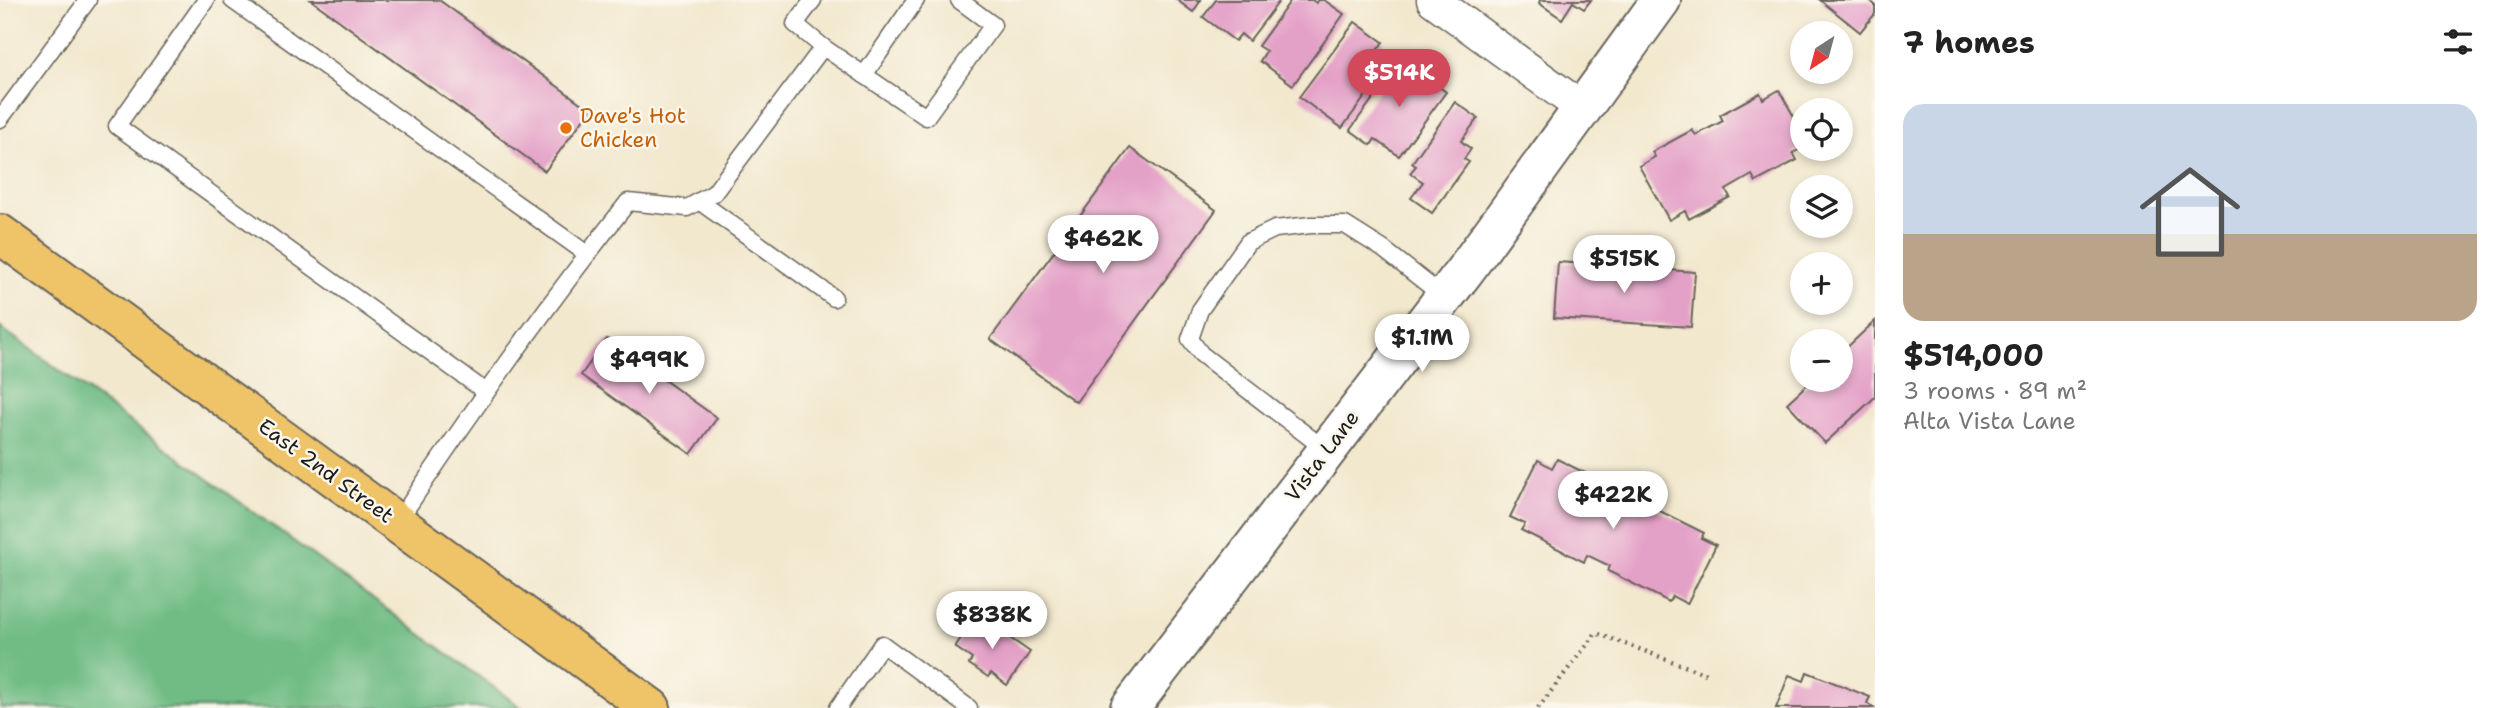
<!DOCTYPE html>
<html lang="en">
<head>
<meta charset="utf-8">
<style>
  body { margin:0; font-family:"Shantell Sans",sans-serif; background:#f2f2f2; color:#222; height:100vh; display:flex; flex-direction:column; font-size:26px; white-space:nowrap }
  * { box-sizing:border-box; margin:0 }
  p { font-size:23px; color:#767676 }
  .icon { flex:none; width:38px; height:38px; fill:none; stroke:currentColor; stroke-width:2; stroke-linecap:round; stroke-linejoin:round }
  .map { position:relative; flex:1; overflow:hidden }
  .panel { display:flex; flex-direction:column; background:#fff; width:630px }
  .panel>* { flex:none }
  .needle { width:46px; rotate:216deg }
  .buttons { position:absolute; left:1790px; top:21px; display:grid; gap:14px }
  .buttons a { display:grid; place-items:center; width:63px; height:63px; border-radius:50%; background:#fff; box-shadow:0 4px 10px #0003; font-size:35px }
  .price { position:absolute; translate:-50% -60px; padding:0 16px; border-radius:24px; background:#fff; color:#222; font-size:23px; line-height:46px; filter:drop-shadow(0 2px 4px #0008) }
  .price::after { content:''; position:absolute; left:50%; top:42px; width:21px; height:16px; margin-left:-10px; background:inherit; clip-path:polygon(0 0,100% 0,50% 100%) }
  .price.active { background:#d1495b; color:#fff }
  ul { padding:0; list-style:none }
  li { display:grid; align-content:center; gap:14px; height:371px; padding:0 28px }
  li+li { border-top:2px solid #e0e0e0 }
  li span { display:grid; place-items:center; height:217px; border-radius:21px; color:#555 }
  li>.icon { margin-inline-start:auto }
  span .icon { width:126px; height:126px; fill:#fffc; stroke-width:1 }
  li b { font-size:30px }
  h2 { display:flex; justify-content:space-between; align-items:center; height:84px; padding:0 28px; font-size:30px }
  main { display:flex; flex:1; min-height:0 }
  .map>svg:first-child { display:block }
</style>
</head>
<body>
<main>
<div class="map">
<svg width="1875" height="708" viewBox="0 0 1875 708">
  <rect width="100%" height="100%" fill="#fbf7ec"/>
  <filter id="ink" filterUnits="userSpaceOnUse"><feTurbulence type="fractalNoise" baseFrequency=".0143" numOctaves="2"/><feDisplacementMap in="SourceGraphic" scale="14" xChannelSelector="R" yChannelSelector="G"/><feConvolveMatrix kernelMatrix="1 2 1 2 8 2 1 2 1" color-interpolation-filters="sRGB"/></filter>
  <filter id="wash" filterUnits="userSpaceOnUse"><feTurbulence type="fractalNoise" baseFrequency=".00686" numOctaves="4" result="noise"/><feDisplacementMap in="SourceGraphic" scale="28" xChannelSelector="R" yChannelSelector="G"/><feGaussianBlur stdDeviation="1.57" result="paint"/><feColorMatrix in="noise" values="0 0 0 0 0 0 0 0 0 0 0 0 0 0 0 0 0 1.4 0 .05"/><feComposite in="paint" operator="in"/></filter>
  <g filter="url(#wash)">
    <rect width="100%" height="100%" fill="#f2e8ce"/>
    <path fill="#70bc84" stroke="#466c50" stroke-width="2" d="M0,327L522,708H0Z"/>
    <g id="blocks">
      <g fill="#e4a1c8">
        <path d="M311,0H439L590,110L545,171Z"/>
        <path d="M1177,0H1201L1193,12Z"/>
        <path d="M1216,0H1280L1249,41L1241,34L1235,41L1203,17Z"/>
        <path d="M1291,0H1312L1316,3L1319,0H1324L1344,14L1293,85L1260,61L1266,51L1258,46Z"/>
        <path d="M1540,0H1591L1584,9L1573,2L1562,19L1539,3Z"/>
        <path d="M1820,0H1869L1875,5V14L1860,32Z"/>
        <path d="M1355,22L1383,42L1369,61L1384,71L1342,128L1299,97Z"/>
        <path d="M1402,59L1446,92L1399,156L1375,139L1371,145L1350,130Z"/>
        <path d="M1779,90L1802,131V148L1793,153L1797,160L1756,182L1752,175L1726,190L1730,197L1689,219L1685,211L1669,220L1639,166L1655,157L1652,152L1692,130L1696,135L1723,121L1720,115L1760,93L1763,99Z"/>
        <path d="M1455,102L1478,118L1461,141L1471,149L1464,159L1469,162L1432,213L1411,198L1423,182L1410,173L1416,166L1412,163Z"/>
        <path d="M1130,148L1216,210L1076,402L990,339Z"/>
        <path d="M1558,262L1695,272L1691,327L1554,318Z"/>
        <path d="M1875,321V397L1825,443L1787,403L1812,380H1841V353Z"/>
        <path d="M607,339L717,418L691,454L581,375Z"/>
        <path d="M1557,459L1617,489L1614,495L1637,507L1640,501L1704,533L1701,538L1716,545L1687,604L1672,596L1669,602L1608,571L1610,566L1587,555L1584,562L1521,530L1525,524L1510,517L1538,460L1552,468Z"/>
        <path d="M977,615L1030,652L1007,685L991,673L988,677L969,664L972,659L955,647Z"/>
        <path d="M1807,672L1870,697L1867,703L1875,708H1776L1789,675L1804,681Z"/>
      </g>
    </g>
  </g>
  <g filter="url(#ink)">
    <use href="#blocks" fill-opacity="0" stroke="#67635a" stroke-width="2"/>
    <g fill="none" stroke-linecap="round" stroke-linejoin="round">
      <g stroke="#67635a" stroke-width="19">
        <g id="service">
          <path d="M206,0L117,126L486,392"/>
          <path d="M232,0L587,254"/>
          <path d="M813,0L795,24L823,47L926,117L993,25L959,0"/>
          <path d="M864,75L916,0"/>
          <path d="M0,119L88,0"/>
          <path d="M699,201L834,298"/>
          <path d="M1326,450L1201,354L1190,339L1200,310L1248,242L1275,229L1311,225H1345L1383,249L1444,297"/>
          <path d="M397,523C470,413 546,306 628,202L687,208L714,193L823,47"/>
          <path d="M838,708L882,644L969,708"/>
        </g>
      </g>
      <g stroke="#67635a" stroke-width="35">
        <path id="minor" d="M1433,0L1582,108"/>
      </g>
      <g stroke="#67635a" stroke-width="42">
        <path id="tertiary" d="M1130,708L1466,269L1661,0"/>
      </g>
      <g stroke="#67635a" stroke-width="42">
        <path id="primary" d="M0,234L651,708"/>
      </g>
      <path stroke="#67635a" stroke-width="4.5" stroke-dasharray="2 5" stroke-linecap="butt" d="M1538,708L1596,633L1706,674"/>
      <use href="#service" stroke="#fff" stroke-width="16"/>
      <use href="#minor" stroke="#fff" stroke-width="32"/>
      <use href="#tertiary" stroke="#fff" stroke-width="38"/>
      <use href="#primary" stroke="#efc469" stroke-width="38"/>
    </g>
  </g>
  <circle fill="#e8710a" stroke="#fbf7ec" stroke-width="2.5" cx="566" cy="128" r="7"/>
  <g text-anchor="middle" stroke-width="5" stroke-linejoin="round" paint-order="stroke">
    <g font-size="21" fill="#c56008" stroke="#fbf7ec" text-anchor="start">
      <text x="580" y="123">Dave's Hot<tspan x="580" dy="24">Chicken</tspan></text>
    </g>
    <g font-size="21" fill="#1c1c1c" stroke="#fbf7ec">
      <text transform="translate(1322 456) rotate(-53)" y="7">Vista Lane</text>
      <text transform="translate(326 471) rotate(36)" y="7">East 2nd Street</text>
    </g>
  </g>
</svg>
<div class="buttons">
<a><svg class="needle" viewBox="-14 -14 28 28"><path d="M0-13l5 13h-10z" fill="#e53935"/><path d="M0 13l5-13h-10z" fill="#767676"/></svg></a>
<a><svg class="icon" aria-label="locate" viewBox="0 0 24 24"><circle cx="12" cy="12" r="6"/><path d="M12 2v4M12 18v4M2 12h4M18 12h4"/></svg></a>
<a><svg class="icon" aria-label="layers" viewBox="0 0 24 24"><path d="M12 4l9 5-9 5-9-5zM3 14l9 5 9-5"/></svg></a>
<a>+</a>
<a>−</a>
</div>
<b class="price active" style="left:1399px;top:109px">$514K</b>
<b class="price" style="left:1103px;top:275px">$462K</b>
<b class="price" style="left:1624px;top:295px">$515K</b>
<b class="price" style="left:1422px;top:374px">$1.1M</b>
<b class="price" style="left:649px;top:396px">$499K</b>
<b class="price" style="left:1613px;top:531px">$422K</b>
<b class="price" style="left:992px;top:651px">$838K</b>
</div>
<section class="panel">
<h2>7 homes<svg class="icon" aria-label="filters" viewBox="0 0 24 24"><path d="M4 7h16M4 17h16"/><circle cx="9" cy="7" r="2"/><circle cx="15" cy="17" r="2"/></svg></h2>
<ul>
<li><span style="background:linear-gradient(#c9d6e8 60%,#b9a48a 0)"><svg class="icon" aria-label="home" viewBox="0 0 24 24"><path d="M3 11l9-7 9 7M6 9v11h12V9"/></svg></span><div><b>$514,000</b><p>3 rooms · 89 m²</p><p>Alta Vista Lane</p></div></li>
</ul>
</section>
</main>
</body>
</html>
